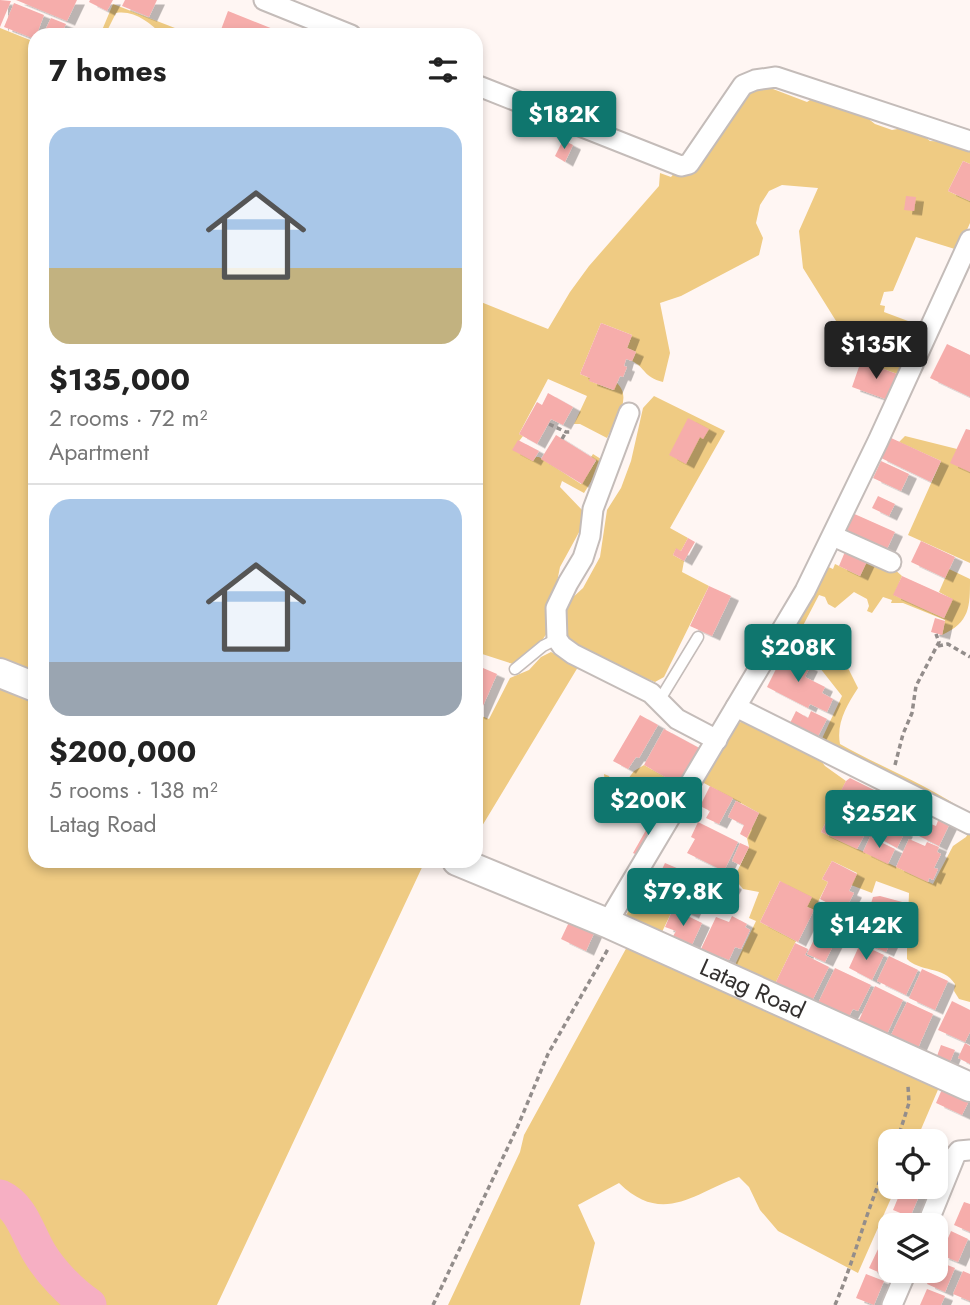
<!DOCTYPE html>
<html lang="en">
<head>
<meta charset="utf-8">
<style>
  body { margin:0; font-family:Jost,sans-serif; background:#f6f6f6; color:#222; height:100vh; display:flex; flex-direction:column; font-size:26px; white-space:nowrap }
  * { box-sizing:border-box; margin:0 }
  p { font-size:23px; color:#767676 }
  .icon { flex:none; width:38px; height:38px; fill:none; stroke:currentColor; stroke-width:2; stroke-linecap:round; stroke-linejoin:round }
  .map { position:relative; flex:1; overflow:hidden }
  .panel { position:absolute; left:28px; top:28px; width:455px; height:840px; display:flex; flex-direction:column; background:#fff; border-radius:21px; box-shadow:0 4px 10px #0003 }
  .panel>* { flex:none }
  .tools { position:absolute; left:878px; top:1129px; display:grid; gap:14px }
  .tools a { display:grid; place-items:center; width:70px; height:70px; border-radius:14px; background:#fff; box-shadow:0 4px 10px #0003; font-size:35px }
  .price { position:absolute; translate:-50% -60px; padding:0 16px; border-radius:7px; background:#0f766e; color:#fff; font-size:23px; line-height:46px; filter:drop-shadow(0 2px 4px #0008) }
  .price::after { content:''; position:absolute; left:50%; top:42px; width:21px; height:16px; margin-left:-10px; background:inherit; clip-path:polygon(0 0,100% 0,50% 100%) }
  .price.on { background:#222; color:#fff }
  ul { padding:0; list-style:none }
  li { display:grid; align-content:center; gap:14px; height:371px; padding:0 21px }
  li+li { border-top:2px solid #e0e0e0 }
  li span { display:grid; place-items:center; height:217px; border-radius:21px; color:#555 }
  li>.icon { margin-inline-start:auto }
  span .icon { width:126px; height:126px; fill:#fffc; stroke-width:1 }
  li b { font-size:30px }
  h2 { display:flex; justify-content:space-between; align-items:center; height:84px; padding:0 21px; font-size:30px }
  .map>svg:first-child { display:block }
</style>
</head>
<body>
<div class="map">
<svg width="970" height="1305" viewBox="0 0 970 1305">
  <defs>
    <filter id="shadow"><feDropShadow dx="8" dy="4.5" stdDeviation="0" flood-color="#0004"/></filter>
  </defs>
  <rect width="100%" height="100%" fill="#fff6f3"/>
  <g fill="#efcb83">
    <path d="M113,4L193,35H162C150,23 135,10 116,13L105,35H100Z"/>
    <path d="M0,28L35,42V676L0,662Z"/>
    <path d="M738,79L769,80L773,89L807,102L813,98L860,103L866,117L875,124L892,130L903,128L916,130L930,141L950,142L970,148V164L963,161L948,191L970,201V223L958,250L916,237L893,291L884,292L880,305L885,306L884,312L924,327L903,376L861,361L803,268L799,231L818,188L782,185L769,191L760,205L756,223L763,238L759,255L681,296L660,303L670,353L663,382C643,377 646,368 632,361L636,352L627,348L632,335L601,323L580,374L590,378V381L613,390L617,383C633,398 615,421 607,438L580,424H574L587,396L548,379L519,434L523,436L513,449L533,461L536,457H539L581,484L596,461L591,457L593,454L604,461L584,493L562,481L560,487L584,512L583,525L560,567L547,633L543,639L513,664L476,652V300L548,329L570,292L589,266L659,186L660,173L671,177L698,145Z"/>
    <path d="M654,396L725,431L670,528L688,538L681,551L676,549L673,555L684,561L682,572L709,586L664,677L655,682L583,653L566,636L565,612L570,600L583,588L600,557L607,510L621,488L631,461L643,408Z"/>
    <path d="M905,436L957,449L970,472V563L908,535L941,461L899,442Z"/>
    <path d="M869,557L893,568L902,576L894,595L944,618L952,599L939,592L949,569L970,579C970,607 970,622 942,635L945,620L903,603H891L892,600L883,597L872,613L867,611L869,606L867,599L854,592L835,608L828,604L825,597L819,595L796,639C805,654 826,657 843,658L858,688C847,705 836,723 840,744C883,768 930,786 970,814L819,745L842,696L816,663L779,644L824,565L833,569L835,564L860,576Z"/>
    <path d="M551,652L578,667L476,836V714L489,719L510,678L529,670L541,657Z"/>
    <path d="M0,685L35,700V861H425L217,1305H0Z"/>
    <path d="M742,721L819,758L825,766L846,781L821,832L933,884L953,846L966,837L970,830V1002L959,999L954,991L955,984C944,966 919,972 907,959V945L901,934L908,919L909,893L876,881L872,893L851,885L857,873L832,861L822,879L828,882L814,910L807,907L780,881L760,922L796,941L774,986L734,967L756,921L749,918L759,892L743,889L734,878L749,847L747,838L759,813L702,782L734,727Z"/>
    <path d="M644,765L681,786L674,802L665,790L655,784C640,787 636,801 627,813C602,816 606,790 604,774L609,776L614,787L619,791L634,771Z"/>
    <path d="M637,892L673,909L661,934L625,918Z"/>
    <path d="M628,945L940,1085L916,1141H891V1186L896,1187L858,1273L778,1231L760,1210L749,1187L739,1177C694,1193 663,1226 619,1183L578,1205L595,1243L580,1305H448L520,1152L524,1135Z"/>
  </g>
  <g fill="none" stroke-linecap="round" stroke-linejoin="round">
    <path stroke="#f6afc3" stroke-width="35" d="M0,1197C22,1207 28,1235 40,1254C51,1272 71,1293 89,1305"/>
  </g>
  <g fill="#f6adab" filter="url(#shadow)">
    <path d="M0,0L11,1L0,27Z"/>
    <path d="M16,0H77L67,21Z"/>
    <path d="M90,0H113L107,11L89,2Z"/>
    <path d="M125,0H157L149,17L122,6Z"/>
    <path d="M14,3L44,15L35,39L4,27Z"/>
    <path d="M228,11L283,33L282,35H219Z"/>
    <path d="M51,18L66,24L61,35H43Z"/>
    <path d="M563,140L573,145L565,162L555,156Z"/>
    <path d="M963,161L970,164V201L948,191Z"/>
    <path d="M906,196L916,197L914,211L904,210Z"/>
    <path d="M601,323L632,335L627,348L636,352L632,361L626,359L624,366L627,367L623,377L620,376L614,390L589,381L590,378L580,374Z"/>
    <path d="M947,344L970,355V397L930,378Z"/>
    <path d="M861,361L900,375L891,401L852,387Z"/>
    <path d="M548,393L573,407L563,425L551,419L537,444L519,434L537,402L542,405Z"/>
    <path d="M688,418L709,429L703,439L700,437L686,464L669,455Z"/>
    <path d="M966,429L970,430V472L950,463Z"/>
    <path d="M556,435L596,460L582,484L541,459Z"/>
    <path d="M889,437L941,461L931,482L879,457Z"/>
    <path d="M518,440L539,451L533,461L512,450Z"/>
    <path d="M881,461L909,474L901,491L873,478Z"/>
    <path d="M878,496L895,504L889,516L872,508Z"/>
    <path d="M850,512L895,532L885,553L840,533Z"/>
    <path d="M688,538L695,542L684,561L673,555L676,548L681,551Z"/>
    <path d="M921,541L955,557L945,578L911,562Z"/>
    <path d="M847,547L869,557L860,576L839,566Z"/>
    <path d="M902,576L953,599L944,618L893,595Z"/>
    <path d="M709,586L731,596L712,636L690,626Z"/>
    <path d="M935,618L945,621L942,635L931,632Z"/>
    <path d="M784,653L810,667L805,677L825,687L822,693L833,699L827,712L810,704L808,708L767,687Z"/>
    <path d="M476,665L497,674L479,715L476,714Z"/>
    <path d="M796,711L808,718L811,711L827,719L816,740L789,725Z"/>
    <path d="M640,715L658,725L639,758L636,757L628,769L613,761Z"/>
    <path d="M664,729L701,749L681,786L644,765Z"/>
    <path d="M850,778L882,794L869,821L862,818L860,823L845,815L847,811L834,804L846,781Z"/>
    <path d="M710,786L733,798L719,824L706,818L710,811L700,806Z"/>
    <path d="M897,793L905,802L917,809L905,829L894,822L892,825L875,816L886,798Z"/>
    <path d="M736,801L759,813L747,838L740,834L744,825L728,817Z"/>
    <path d="M831,812L849,821L846,826L856,831L859,826L867,830L857,849L821,832Z"/>
    <path d="M654,816L662,821L641,857L633,853Z"/>
    <path d="M939,818L950,823L939,846L919,836L926,822L936,826Z"/>
    <path d="M875,819L905,832L897,848L868,832Z"/>
    <path d="M698,822L738,842L724,871L687,853L695,839L691,837Z"/>
    <path d="M870,837L895,849L888,864L863,852Z"/>
    <path d="M909,839L925,846L927,842L939,847L937,852L941,854L934,868L938,869L933,880L929,878L928,882L896,867Z"/>
    <path d="M740,843L749,847L740,865L732,861Z"/>
    <path d="M832,861L857,874L849,891L854,893L846,908L841,905L839,909L820,899L828,882L822,879Z"/>
    <path d="M665,863L686,872L683,878L703,888L691,914L650,894Z"/>
    <path d="M718,876L734,885L722,906L705,896Z"/>
    <path d="M780,881L812,897L807,907L814,910L798,942L760,922Z"/>
    <path d="M880,896L906,903L905,916L893,932L872,923L875,915L868,913L873,897Z"/>
    <path d="M673,909L702,923L690,949L672,938L676,931L665,927Z"/>
    <path d="M732,916L747,924L745,927L750,930L741,949L735,947L729,960L719,956L718,960L700,951L716,917L729,922Z"/>
    <path d="M570,920L595,931L586,951L561,939Z"/>
    <path d="M863,926L892,939L886,952L857,939Z"/>
    <path d="M818,931L836,940L825,962L807,954Z"/>
    <path d="M795,943L808,949L805,955L829,967L811,1003L774,986Z"/>
    <path d="M860,944L884,955L872,980L849,968Z"/>
    <path d="M889,956L918,970L906,995L877,981Z"/>
    <path d="M835,968L871,985L858,1011L853,1009L847,1020L817,1005Z"/>
    <path d="M922,969L948,981L935,1010L909,998Z"/>
    <path d="M875,986L903,1000L886,1036L858,1022Z"/>
    <path d="M952,1001L970,1010V1032L965,1042L938,1030Z"/>
    <path d="M907,1002L933,1014L918,1048L891,1035Z"/>
    <path d="M965,1043L970,1046V1064L958,1058Z"/>
    <path d="M941,1045L955,1050L950,1062L937,1056Z"/>
    <path d="M943,1087L970,1099L962,1115L936,1103Z"/>
    <path d="M903,1186L920,1194L910,1217L893,1210Z"/>
    <path d="M964,1202L970,1204V1232L954,1225Z"/>
    <path d="M890,1216L912,1225H891V1244L880,1240Z"/>
    <path d="M951,1231L968,1239L958,1262L941,1255Z"/>
    <path d="M880,1245L891,1250V1267L887,1276L869,1268Z"/>
    <path d="M937,1261L955,1268L945,1292L927,1284L933,1270H936Z"/>
    <path d="M963,1271L970,1274V1301L953,1294Z"/>
    <path d="M866,1274L884,1281L874,1305L856,1298Z"/>
    <path d="M927,1289L945,1296L941,1305H920Z"/>
  </g>
  <g fill="none" stroke-linecap="round" stroke-linejoin="round">
    <g stroke="#c4bcb9" stroke-width="13">
      <g id="lane">
        <path d="M515,669L543,646L557,639"/>
        <path d="M659,701L698,637"/>
      </g>
    </g>
    <g stroke="#c4bcb9" stroke-width="23">
      <g id="street">
        <path d="M264,0L351,35"/>
        <path d="M476,85L681,166L689,164L743,85L755,80L776,77L970,141"/>
        <path d="M629,413L593,509L590,536L583,558L568,583L556,608L557,639L562,646L573,654L651,693L677,719L717,740"/>
        <path d="M833,536L891,562"/>
        <path d="M736,707L970,824"/>
        <path d="M607,923L805,591L878,441L970,240"/>
        <path d="M927,1225L955,1156L959,1151L970,1150"/>
        <path d="M892,1305L907,1270"/>
      </g>
    </g>
    <g stroke="#c4bcb9" stroke-width="32">
      <g id="secondary">
        <path d="M0,673L35,687"/>
        <path id="s1" d="M457,861L607,923L970,1087"/>
      </g>
    </g>
    <g stroke="#938d8b" stroke-width="3.5" stroke-dasharray="5 3.5" stroke-linecap="butt">
      <path d="M549,424L566,432H572"/>
      <path d="M562,439L566,432"/>
      <path d="M938,646L948,644L970,657"/>
      <path d="M895,765L903,734L912,713L916,686L939,642L936,634"/>
      <path d="M897,1141L909,1103L908,1086"/>
      <path d="M433,1305L517,1128L548,1054L608,949"/>
      <path d="M835,1305C856,1256 868,1203 891,1155"/>
    </g>
    <use href="#lane" stroke="#fff" stroke-width="10"/>
    <use href="#street" stroke="#fff" stroke-width="19"/>
    <use href="#secondary" stroke="#fff" stroke-width="28"/>
  </g>
  <g text-anchor="middle" stroke-width="6" stroke-linejoin="round" paint-order="stroke">
    <g font-size="24" fill="#33302f" stroke="#fff6f3">
      <text dy="8" stroke="none"><textPath href="#s1" startOffset="322">Latag Road</textPath></text>
    </g>
  </g>
</svg>
<div class="tools">
<a><svg class="icon" aria-label="locate" viewBox="0 0 24 24"><circle cx="12" cy="12" r="6"/><path d="M12 2v4M12 18v4M2 12h4M18 12h4"/></svg></a>
<a><svg class="icon" aria-label="layers" viewBox="0 0 24 24"><path d="M12 4l9 5-9 5-9-5zM3 14l9 5 9-5"/></svg></a>
</div>
<b class="price" style="left:564px;top:151px">$182K</b>
<b class="price on" style="left:876px;top:381px">$135K</b>
<b class="price" style="left:798px;top:684px">$208K</b>
<b class="price" style="left:648px;top:837px">$200K</b>
<b class="price" style="left:879px;top:850px">$252K</b>
<b class="price" style="left:683px;top:928px">$79.8K</b>
<b class="price" style="left:866px;top:962px">$142K</b>
<section class="panel">
<h2>7 homes<svg class="icon" aria-label="filters" viewBox="0 0 24 24"><path d="M4 7h16M4 17h16"/><circle cx="9" cy="7" r="2"/><circle cx="15" cy="17" r="2"/></svg></h2>
<ul>
<li><span style="background:linear-gradient(#a9c7e8 65%,#c2b280 0)"><svg class="icon" aria-label="home" viewBox="0 0 24 24"><path d="M3 11l9-7 9 7M6 9v11h12V9"/></svg></span><div><b>$135,000</b><p>2 rooms · 72 m²</p><p>Apartment</p></div></li>
<li><span style="background:linear-gradient(#a9c7e8 75%,#9aa5b1 0)"><svg class="icon" aria-label="home" viewBox="0 0 24 24"><path d="M3 11l9-7 9 7M6 9v11h12V9"/></svg></span><div><b>$200,000</b><p>5 rooms · 138 m²</p><p>Latag Road</p></div></li>
</ul>
</section>
</div>
</body>
</html>
